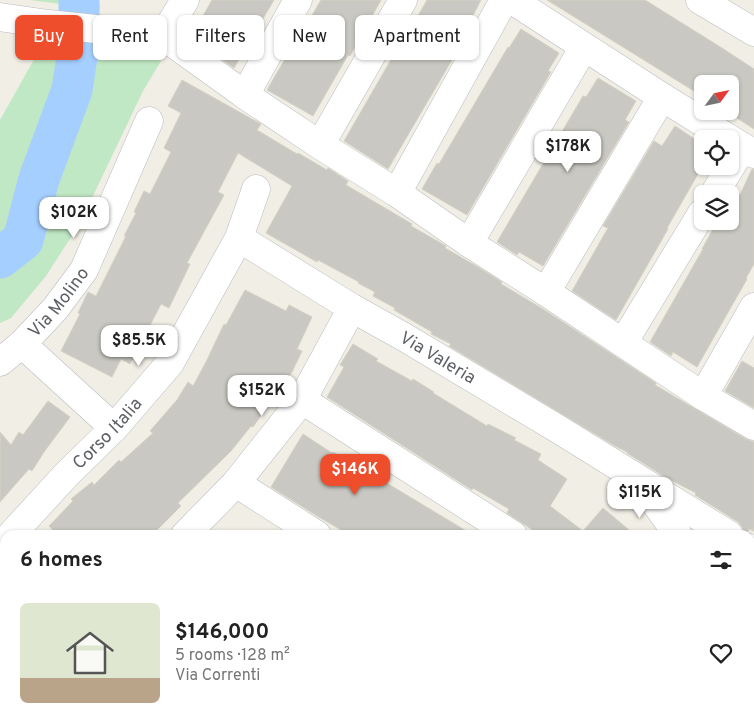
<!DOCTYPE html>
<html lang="en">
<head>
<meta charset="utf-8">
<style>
  body { margin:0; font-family:Overpass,sans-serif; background:#f6f6f6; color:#222; height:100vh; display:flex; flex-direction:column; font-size:19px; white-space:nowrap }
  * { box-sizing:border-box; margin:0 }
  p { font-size:16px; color:#767676 }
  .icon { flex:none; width:28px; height:28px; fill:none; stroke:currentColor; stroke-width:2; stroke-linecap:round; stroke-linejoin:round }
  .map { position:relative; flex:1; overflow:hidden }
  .drawer { position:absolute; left:0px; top:530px; width:755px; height:196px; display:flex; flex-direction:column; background:#fff; border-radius:15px 15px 0 0; box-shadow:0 1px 4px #0004 }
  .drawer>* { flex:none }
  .hud { position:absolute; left:15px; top:15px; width:500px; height:45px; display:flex; gap:10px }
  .needle { width:32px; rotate:57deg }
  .tools { position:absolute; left:694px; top:75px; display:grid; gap:10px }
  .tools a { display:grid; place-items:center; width:45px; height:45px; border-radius:8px; background:#fff; box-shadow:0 1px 4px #0004; font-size:25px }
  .price { position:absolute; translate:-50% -42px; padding:0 11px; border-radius:10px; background:#fff; color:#222; font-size:16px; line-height:32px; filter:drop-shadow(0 1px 2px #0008) }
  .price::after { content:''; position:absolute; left:50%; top:30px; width:15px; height:11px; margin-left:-8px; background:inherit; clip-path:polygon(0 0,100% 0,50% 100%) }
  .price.selected { background:#ef4e2c; color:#fff }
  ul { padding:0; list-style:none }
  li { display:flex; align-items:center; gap:15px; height:125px; padding:0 20px }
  li span { display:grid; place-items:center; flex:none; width:140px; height:100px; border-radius:8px; color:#555 }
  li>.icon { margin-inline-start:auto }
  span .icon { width:60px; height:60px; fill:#fffc; stroke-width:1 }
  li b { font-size:21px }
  h2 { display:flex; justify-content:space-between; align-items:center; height:60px; padding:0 20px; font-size:21px }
  .chip { padding:0 18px; border-radius:8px; background:#fff; box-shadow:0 1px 4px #0004; font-size:18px; line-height:45px }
  .chip.selected { background:#ef4e2c; color:#fff }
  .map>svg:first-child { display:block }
</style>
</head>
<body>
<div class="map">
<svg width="754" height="726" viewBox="0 0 754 726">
  <rect width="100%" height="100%" fill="#f0eee5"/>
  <g fill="#c1e8c4">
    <path d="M30,0H99L100,9Z"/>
    <path d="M45,40L164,56L143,91L80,223L46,276L11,318L0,323V120Z"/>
    <path d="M57,721H167L163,726H54Z"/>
  </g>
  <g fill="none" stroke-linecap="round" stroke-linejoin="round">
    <path stroke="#a5cfff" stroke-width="41" d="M0,258L23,240L39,179L72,90L79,43V0"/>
  </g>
  <g fill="#cac8c2" stroke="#d5d1c3">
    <path d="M212,0H274L234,68L191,37Z"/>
    <path d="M321,0H381L350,56L348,55L313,116L267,90L300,33L301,34Z"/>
    <path d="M427,0H481L469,23L473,24L388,169L344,141L392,58L410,28H411Z"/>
    <path d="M547,0H645L722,48L754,69V129L726,111H730V84H702V96Z"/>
    <path d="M521,29L559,53L548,71L551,72L467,215L422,189L437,163L439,164L508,47L509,48Z"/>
    <path d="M598,78L636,101L625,120L629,122L543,266L519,252L517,255L497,242L583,96L586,97Z"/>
    <path d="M182,80L259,123L261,124L257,130L297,154L298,153L327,170L328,168L348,181L346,185L412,224L411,226L446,246L445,248L478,267L502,282L501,284L543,309L656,383L655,385L746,439L754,442V531L749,529L747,533H744L742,527L738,522L695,495L696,493L665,477L627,453V452L615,446L449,346L451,344L431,334L432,332L394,310L395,308L373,296L375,292L358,283L359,282L318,260L317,262L266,233L292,186L238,153L218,192L224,195L187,263L190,264L169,308L161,304L130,364L121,359L112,377L61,351L80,314L78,313L88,292L96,296L126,236H124L136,213L134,212L144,191L150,194L171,152L164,148L181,113L168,106Z"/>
    <path d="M675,126L702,144V167L667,228L668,229L616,320L572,291L608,228L603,226L654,141L662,146Z"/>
    <path d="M752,169L754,170V264L746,278L747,279L697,367L673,352L671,356L650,342L703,249H702L717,222L719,223L720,221H730V204L736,193L740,195Z"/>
    <path d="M245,290L286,311L289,305L312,317L297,349L302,351L292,372L253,427L251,426L231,451L178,503L181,506L152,535H58L49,526L73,501L71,499L92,482L94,485L119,460L121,462L153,433L150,431L177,400L188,382L193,386L206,362L224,324L226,325Z"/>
    <path d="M353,344L378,359L376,361L412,381L413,379L434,392L433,393L487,426L488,424L516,438L514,440L541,454L538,460L567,479L550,506L583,531L603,508L635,535H540L507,513L509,509L473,488L472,490L327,397L344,367L340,365Z"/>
    <path d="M742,361L754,368V408L725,391Z"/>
    <path d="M48,401L70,417L44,452L32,471L29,469L0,502V432L11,445L19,432L23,435Z"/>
    <path d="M303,434L332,453L333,452L361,467L366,459L385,472L380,479L473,535H350L317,516L271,487Z"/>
  </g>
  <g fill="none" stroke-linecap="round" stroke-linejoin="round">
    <g stroke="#babcc1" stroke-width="29">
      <g id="minor">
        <path d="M512,0L662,97L754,154"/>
        <path d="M700,0L754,32"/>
        <path d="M0,17L48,24L163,36L245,95L320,145L397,193L469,243L546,292L703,396L754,426"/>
        <path d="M163,36L185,0"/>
        <path d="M245,95L298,0"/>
        <path d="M320,145L403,0"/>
        <path d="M397,193L504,0"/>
        <path d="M714,194L743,147"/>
        <path id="s1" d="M239,238L352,308L404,337L558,429L729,535"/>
        <path d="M469,243L584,47"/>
        <path d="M546,292L662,97"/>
        <path d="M623,343L702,213"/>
        <path d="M22,344L114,428"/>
        <path id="s2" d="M0,362L22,344L55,309L84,270L149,121"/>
        <path d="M703,396L754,307"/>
        <path d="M302,400L513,535"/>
        <path d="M236,483L317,535"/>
        <path d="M644,487L678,535"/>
        <path id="s3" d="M11,535L67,474L114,428L170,363L239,238L256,189"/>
        <path d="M185,535L236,483L302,400L352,308"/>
        <path d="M750,548L754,550"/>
        <path d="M750,670L754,679"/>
        <path d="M402,721L407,726"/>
        <path d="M542,721L545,726"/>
        <path d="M663,721L664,726"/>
        <path d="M31,726L34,721"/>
        <path d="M185,726L189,721"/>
      </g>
    </g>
    <use href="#minor" stroke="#fff" stroke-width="28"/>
  </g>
  <g text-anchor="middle" stroke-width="5" stroke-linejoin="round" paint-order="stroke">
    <g font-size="18" fill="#5d6066" stroke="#fff">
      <text dy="6" stroke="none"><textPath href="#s2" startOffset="84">Via Molino</textPath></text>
      <text dy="6" stroke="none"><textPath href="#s1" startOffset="232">Via Valeria</textPath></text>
      <text dy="6" stroke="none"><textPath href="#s3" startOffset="140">Corso Italia</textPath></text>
    </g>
  </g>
</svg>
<div class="tools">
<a><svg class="needle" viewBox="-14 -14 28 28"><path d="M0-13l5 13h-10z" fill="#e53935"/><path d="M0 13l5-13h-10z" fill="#767676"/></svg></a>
<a><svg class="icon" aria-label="locate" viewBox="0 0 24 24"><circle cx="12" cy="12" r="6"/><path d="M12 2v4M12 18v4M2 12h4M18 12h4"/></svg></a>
<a><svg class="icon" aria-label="layers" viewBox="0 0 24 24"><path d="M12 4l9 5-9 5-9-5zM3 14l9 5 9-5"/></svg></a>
</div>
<b class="price" style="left:568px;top:173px">$178K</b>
<b class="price" style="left:74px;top:239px">$102K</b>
<b class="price" style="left:139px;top:367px">$85.5K</b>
<b class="price" style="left:262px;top:417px">$152K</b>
<b class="price selected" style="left:355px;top:496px">$146K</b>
<b class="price" style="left:640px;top:519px">$115K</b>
<div class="hud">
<a class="chip selected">Buy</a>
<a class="chip">Rent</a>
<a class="chip">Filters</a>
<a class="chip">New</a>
<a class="chip">Apartment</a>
</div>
<section class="drawer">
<h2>6 homes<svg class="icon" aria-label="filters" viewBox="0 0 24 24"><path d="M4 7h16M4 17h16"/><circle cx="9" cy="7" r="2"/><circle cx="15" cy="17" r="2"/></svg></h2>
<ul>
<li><span style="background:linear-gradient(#dfe7d0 75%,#b9a48a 0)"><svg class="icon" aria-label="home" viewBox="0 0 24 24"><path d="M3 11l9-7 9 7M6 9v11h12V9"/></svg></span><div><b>$146,000</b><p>5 rooms · 128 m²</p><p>Via Correnti</p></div><svg class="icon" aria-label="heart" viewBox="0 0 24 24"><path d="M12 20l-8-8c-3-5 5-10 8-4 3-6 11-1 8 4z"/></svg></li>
</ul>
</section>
</div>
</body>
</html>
